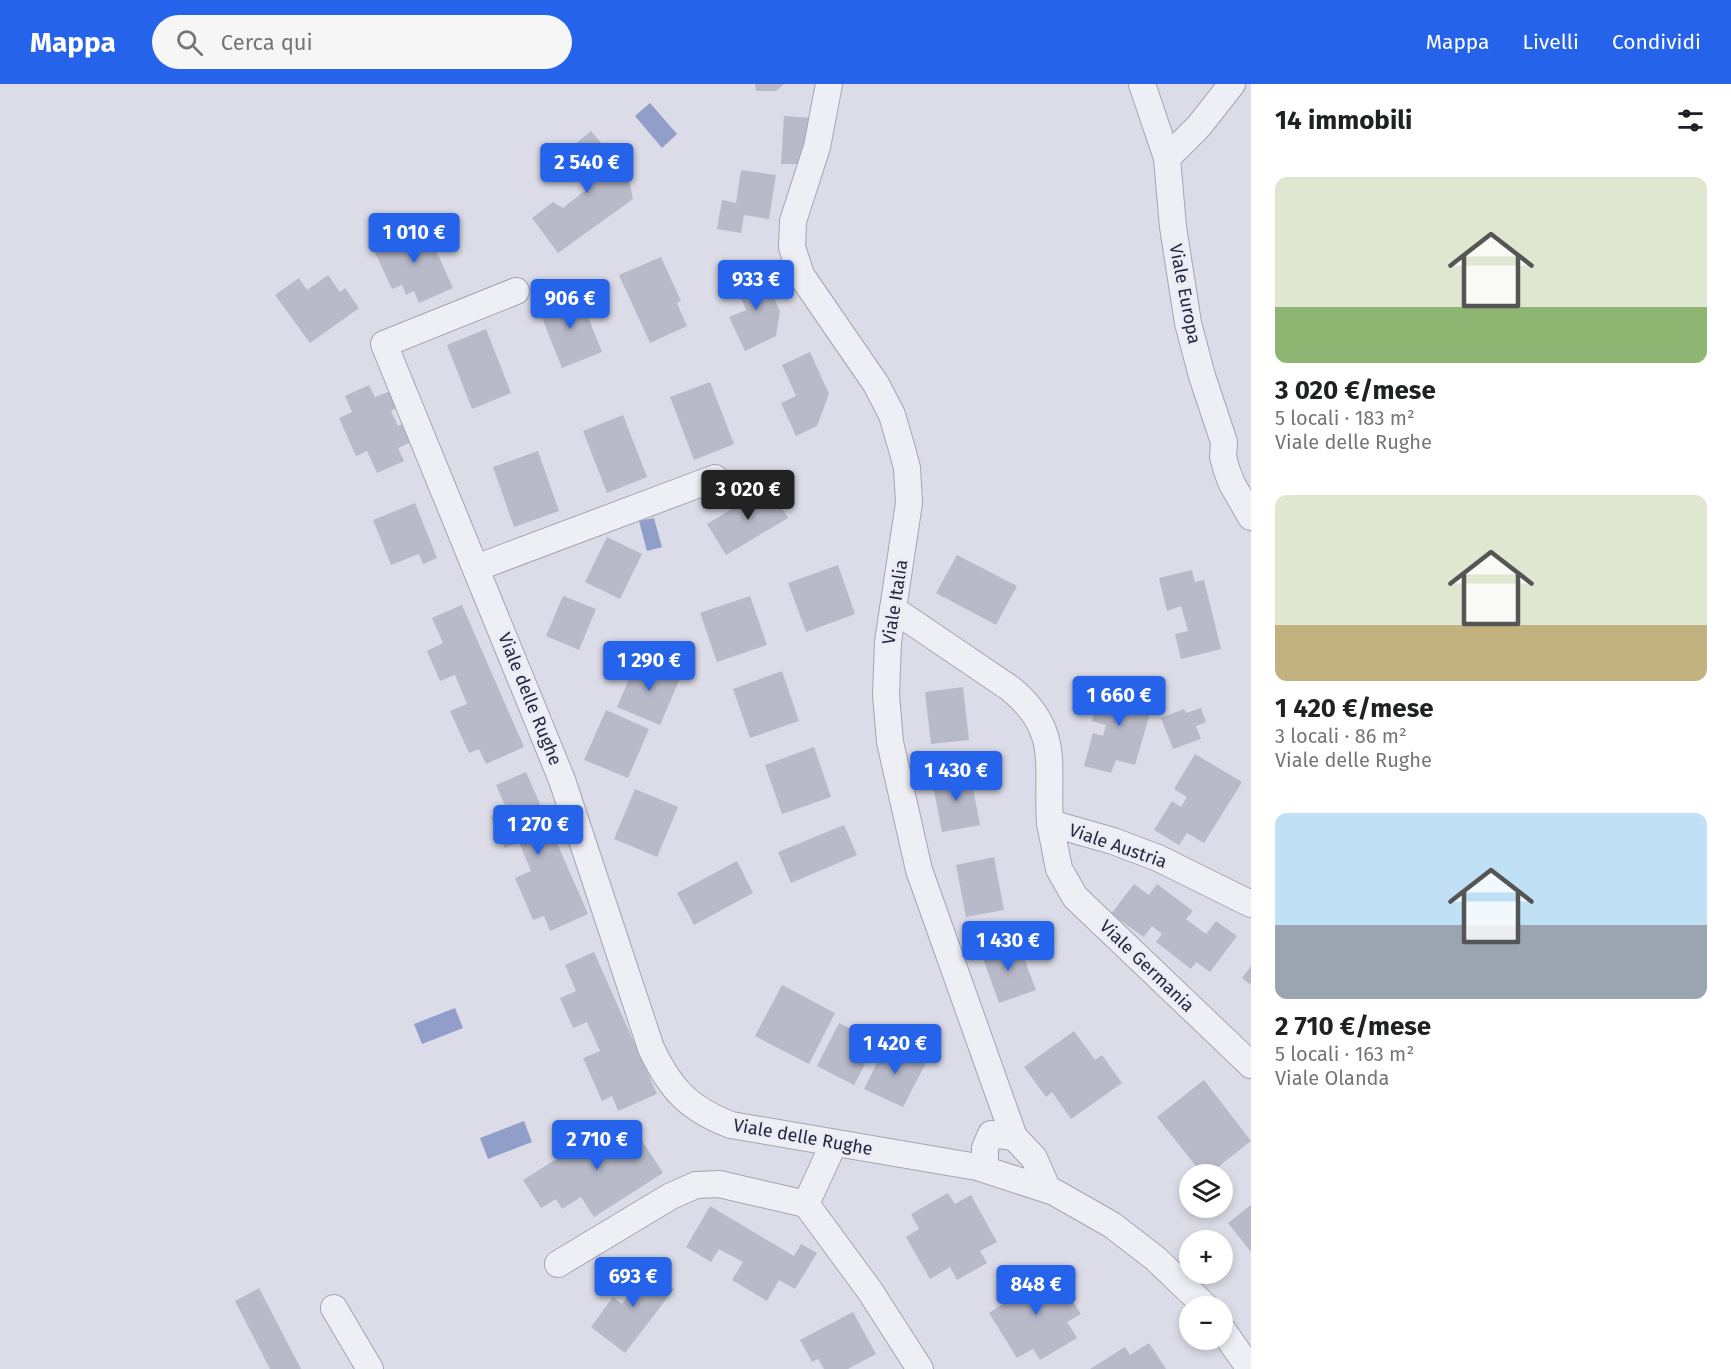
<!DOCTYPE html>
<html lang="it">
<head>
<meta charset="utf-8">
<style>
  body { margin:0; font-family:"Fira Sans",sans-serif; background:#f6f6f6; color:#202124; height:100vh; display:flex; flex-direction:column; font-size:22px; white-space:nowrap }
  * { box-sizing:border-box; margin:0 }
  p { font-size:20px; color:#757577 }
  .icon { flex:none; width:33px; height:33px; fill:none; stroke:currentColor; stroke-width:2; stroke-linecap:round; stroke-linejoin:round }
  .map { position:relative; flex:1; overflow:hidden }
  .details { display:flex; flex-direction:column; background:#fff; width:480px }
  .details>* { flex:none }
  .fabs { position:absolute; left:1179px; top:1080px; display:grid; gap:12px }
  .fabs a { display:grid; place-items:center; width:54px; height:54px; border-radius:50%; background:#fff; box-shadow:0 3px 9px #0003; font-size:30px }
  .price { position:absolute; translate:-50% -51px; padding:0 14px; border-radius:6px; background:#2563eb; color:#fff; font-size:20px; line-height:39px; filter:drop-shadow(0 2px 3px #0008) }
  .price::after { content:''; position:absolute; left:50%; top:36px; width:18px; height:14px; margin-left:-9px; background:inherit; clip-path:polygon(0 0,100% 0,50% 100%) }
  .price.active { background:#222; color:#fff }
  ul { padding:0; list-style:none }
  li { display:grid; align-content:center; gap:12px; height:318px; padding:0 24px }
  li span { display:grid; place-items:center; height:186px; border-radius:12px; color:#555 }
  li>.icon { margin-inline-start:auto }
  span .icon { width:108px; height:108px; fill:#fffc; stroke-width:1 }
  li b { font-size:26px }
  h2 { display:flex; justify-content:space-between; align-items:center; height:72px; padding:0 24px; font-size:26px }
  header { display:flex; align-items:center; gap:36px; box-sizing:border-box; height:84px; padding:0 30px; background:#2563eb; color:#fff }
  header strong { font-size:28px }
  nav { display:flex; gap:33px; margin-inline-start:auto; font-size:21px }
  .search { width:420px; height:54px; background:#f6f6f6; display:flex; align-items:center; gap:15px; box-sizing:border-box; padding:0 21px; border-radius:33px; color:#757577; font-size:22px }
  main { display:flex; flex:1; min-height:0 }
  .map>svg:first-child { display:block }
</style>
</head>
<body>
<header>
<strong>Mappa</strong>
<div class="search"><svg class="icon" aria-label="search" viewBox="0 0 24 24"><circle cx="10" cy="10" r="6"/><path d="M15 15l6 6"/></svg>Cerca qui</div>
<nav><a>Mappa</a><a>Livelli</a><a>Condividi</a></nav>
</header>
<main>
<div class="map">
<svg width="1251" height="1285" viewBox="0 0 1251 1285">
  <rect width="100%" height="100%" fill="#dbdce7"/>
  <g fill="#929eca">
    <path d="M650,19L677,50L662,64L635,32Z"/>
    <path d="M654,434L662,463L647,467L639,437Z"/>
    <path d="M455,924L463,944L422,960L414,940Z"/>
    <path d="M524,1037L532,1058L488,1075L480,1054Z"/>
  </g>
  <g fill="#b8baca">
    <path d="M755,0H784L776,7H756Z"/>
    <path d="M784,32L812,34L797,80H781Z"/>
    <path d="M591,47L628,91L633,115L558,169L532,134L553,118L563,124L588,104L561,72Z"/>
    <path d="M741,86L776,91L769,135L744,131L741,149L717,145L722,116L736,119Z"/>
    <path d="M424,140L453,204L419,219L414,207L406,211L402,201L392,205L373,164Z"/>
    <path d="M661,173L681,217L677,219L687,242L650,259L619,191Z"/>
    <path d="M761,185L780,227L776,252L745,267L729,233L746,226L734,197Z"/>
    <path d="M328,191L340,208L345,204L359,224L310,259L275,211L299,194L307,206Z"/>
    <path d="M578,208L602,268L562,284L538,224Z"/>
    <path d="M486,245L511,309L472,325L447,261Z"/>
    <path d="M810,268L829,310L817,342L796,352L781,319L796,312L782,281Z"/>
    <path d="M710,298L734,360L694,376L670,313Z"/>
    <path d="M369,301L375,313L393,306L400,322L391,327L398,342L403,340L411,358L398,364L404,377L377,389L367,367L356,372L339,334L352,328L345,312Z"/>
    <path d="M623,331L647,393L607,409L583,347Z"/>
    <path d="M538,367L559,427L514,443L493,383Z"/>
    <path d="M769,403L788,434L726,471L707,440Z"/>
    <path d="M415,419L437,474L423,480L419,470L391,481L373,436Z"/>
    <path d="M607,453L642,470L620,515L585,498Z"/>
    <path d="M957,471L1017,502L996,541L936,509Z"/>
    <path d="M838,481L855,530L806,548L788,499Z"/>
    <path d="M1192,486L1195,498L1204,496L1221,565L1181,575L1175,550L1188,547L1181,522L1167,527L1159,494Z"/>
    <path d="M563,512L596,525L579,566L546,552Z"/>
    <path d="M750,512L767,561L717,578L700,529Z"/>
    <path d="M462,521L524,663L486,680L479,665L469,669L450,627L467,620L455,591L440,597L427,567L443,559L432,534Z"/>
    <path d="M638,574L681,592L660,641L617,623Z"/>
    <path d="M782,587L799,637L750,654L733,605Z"/>
    <path d="M1102,598L1155,612L1135,681L1116,676L1111,689L1084,682L1093,649L1103,652L1106,641L1092,637Z"/>
    <path d="M963,603L969,656L931,660L925,608Z"/>
    <path d="M1201,624L1206,638L1196,642L1201,655L1173,665L1161,634L1184,625L1186,629Z"/>
    <path d="M606,626L649,645L628,694L584,676Z"/>
    <path d="M814,663L831,713L782,730L765,681Z"/>
    <path d="M1195,670L1242,698L1204,759L1187,749L1179,761L1154,746L1172,717L1181,723L1187,713L1174,705Z"/>
    <path d="M526,688L588,830L550,847L544,832L533,836L515,794L531,787L519,758L505,764L491,733L507,726L496,701Z"/>
    <path d="M970,689L980,741L942,748L932,696Z"/>
    <path d="M635,705L678,723L657,773L614,755Z"/>
    <path d="M844,741L857,771L791,799L778,768Z"/>
    <path d="M994,773L1004,826L966,833L956,781Z"/>
    <path d="M737,777L753,809L694,841L677,809Z"/>
    <path d="M1134,800L1149,811L1157,800L1193,827L1186,835L1206,850L1216,837L1237,852L1210,888L1196,878L1191,885L1156,858L1162,850L1152,842L1144,853L1111,830Z"/>
    <path d="M1017,856L1036,906L999,919L981,869Z"/>
    <path d="M594,868L657,1010L618,1027L612,1012L602,1017L583,974L600,967L587,938L573,944L560,914L576,907L565,881Z"/>
    <path d="M1251,882V901L1242,894Z"/>
    <path d="M782,901L835,929L809,980L755,952Z"/>
    <path d="M839,939L877,958L854,1001L817,982Z"/>
    <path d="M1074,947L1095,976L1102,971L1122,999L1071,1035L1052,1008L1046,1013L1024,983Z"/>
    <path d="M887,958L926,979L903,1023L864,1005Z"/>
    <path d="M1204,996L1251,1057L1209,1090H1202L1157,1033Z"/>
    <path d="M630,1038L663,1089L594,1133L581,1113L562,1125L556,1115L541,1124L523,1096L607,1043L615,1047Z"/>
    <path d="M948,1109L955,1120L971,1111L997,1158L980,1167L987,1179L957,1196L950,1183L930,1195L906,1153L919,1145L911,1130Z"/>
    <path d="M1251,1121V1168L1228,1139Z"/>
    <path d="M710,1122L794,1172L801,1160L817,1169L795,1205L779,1196L767,1217L732,1196L743,1178L719,1165L711,1178L686,1163Z"/>
    <path d="M639,1178L674,1205L625,1269L591,1243L613,1213L622,1220L628,1212L619,1204Z"/>
    <path d="M1028,1190L1035,1202L1055,1190L1081,1230L1067,1238L1077,1254L1040,1276L1033,1265L1017,1274L989,1229L1006,1218L999,1207Z"/>
    <path d="M259,1204L301,1285H270L235,1217Z"/>
    <path d="M853,1228L876,1270L848,1285H824L818,1275L812,1278L800,1256Z"/>
    <path d="M1149,1259L1166,1285H1090L1125,1263L1130,1271Z"/>
  </g>
  <g fill="none" stroke-linecap="round" stroke-linejoin="round">
    <g stroke="#a4a5b4" stroke-width="28">
      <g id="minor">
        <path d="M829,0L817,63L793,137L792,163L801,191L876,300L892,331L902,365L907,384L909,419L888,558L886,611L890,658L919,786L1014,1053"/>
        <path d="M1142,0L1167,74"/>
        <path d="M1232,0L1199,42L1167,74L1173,143L1188,239L1202,292L1224,358L1223,373L1227,387L1232,400L1251,433"/>
        <path d="M516,207L384,260L562,696L651,964C670,1005 689,1025 731,1041L977,1083L1054,1108L1112,1141L1156,1175L1205,1222"/>
        <path d="M476,484L715,394"/>
        <path d="M893,525L1011,605C1062,648 1046,681 1050,739L1113,757L1158,774L1251,820"/>
        <path d="M1050,739L1059,785L1075,813L1251,981"/>
        <path d="M985,1085V1064L991,1050L1014,1053L1034,1074L1048,1106"/>
        <path d="M806,1120L870,1207L920,1285"/>
        <path d="M806,1120L834,1059"/>
        <path d="M558,1180L671,1112L696,1101L719,1100L806,1120"/>
        <path d="M334,1224L370,1285"/>
        <path d="M1222,1245L1250,1285"/>
      </g>
    </g>
    <use href="#minor" stroke="#eeeef5" stroke-width="26"/>
  </g>
  <g text-anchor="middle" stroke-width="5" stroke-linejoin="round" paint-order="stroke">
    <g font-size="18" fill="#24263e" stroke="#eaecf5">
      <text transform="translate(1185 210) rotate(79)" y="6">Viale Europa</text>
      <text transform="translate(895 518) rotate(-81)" y="6">Viale Italia</text>
      <text transform="translate(530 615) rotate(68)" y="6">Viale delle Rughe</text>
      <text transform="translate(1118 762) rotate(19)" y="6">Viale Austria</text>
      <text transform="translate(1147 882) rotate(44)" y="6">Viale Germania</text>
      <text transform="translate(803 1053) rotate(10)" y="6">Viale delle Rughe</text>
    </g>
  </g>
</svg>
<div class="fabs">
<a><svg class="icon" aria-label="layers" viewBox="0 0 24 24"><path d="M12 4l9 5-9 5-9-5zM3 14l9 5 9-5"/></svg></a>
<a>+</a>
<a>−</a>
</div>
<b class="price" style="left:587px;top:110px">2 540 €</b>
<b class="price" style="left:414px;top:180px">1 010 €</b>
<b class="price" style="left:756px;top:227px">933 €</b>
<b class="price" style="left:570px;top:246px">906 €</b>
<b class="price active" style="left:748px;top:437px">3 020 €</b>
<b class="price" style="left:649px;top:608px">1 290 €</b>
<b class="price" style="left:1119px;top:643px">1 660 €</b>
<b class="price" style="left:956px;top:718px">1 430 €</b>
<b class="price" style="left:538px;top:772px">1 270 €</b>
<b class="price" style="left:1008px;top:888px">1 430 €</b>
<b class="price" style="left:895px;top:991px">1 420 €</b>
<b class="price" style="left:597px;top:1087px">2 710 €</b>
<b class="price" style="left:633px;top:1224px">693 €</b>
<b class="price" style="left:1036px;top:1232px">848 €</b>
</div>
<section class="details">
<h2>14 immobili<svg class="icon" aria-label="filters" viewBox="0 0 24 24"><path d="M4 7h16M4 17h16"/><circle cx="9" cy="7" r="2"/><circle cx="15" cy="17" r="2"/></svg></h2>
<ul>
<li><span style="background:linear-gradient(#dfe7d0 70%,#8fb573 0)"><svg class="icon" aria-label="home" viewBox="0 0 24 24"><path d="M3 11l9-7 9 7M6 9v11h12V9"/></svg></span><div><b>3 020 €/mese</b><p>5 locali · 183 m²</p><p>Viale delle Rughe</p></div></li>
<li><span style="background:linear-gradient(#dfe7d0 70%,#c2b280 0)"><svg class="icon" aria-label="home" viewBox="0 0 24 24"><path d="M3 11l9-7 9 7M6 9v11h12V9"/></svg></span><div><b>1 420 €/mese</b><p>3 locali · 86 m²</p><p>Viale delle Rughe</p></div></li>
<li><span style="background:linear-gradient(#bfe0f5 60%,#9aa5b1 0)"><svg class="icon" aria-label="home" viewBox="0 0 24 24"><path d="M3 11l9-7 9 7M6 9v11h12V9"/></svg></span><div><b>2 710 €/mese</b><p>5 locali · 163 m²</p><p>Viale Olanda</p></div></li>
</ul>
</section>
</main>
</body>
</html>
